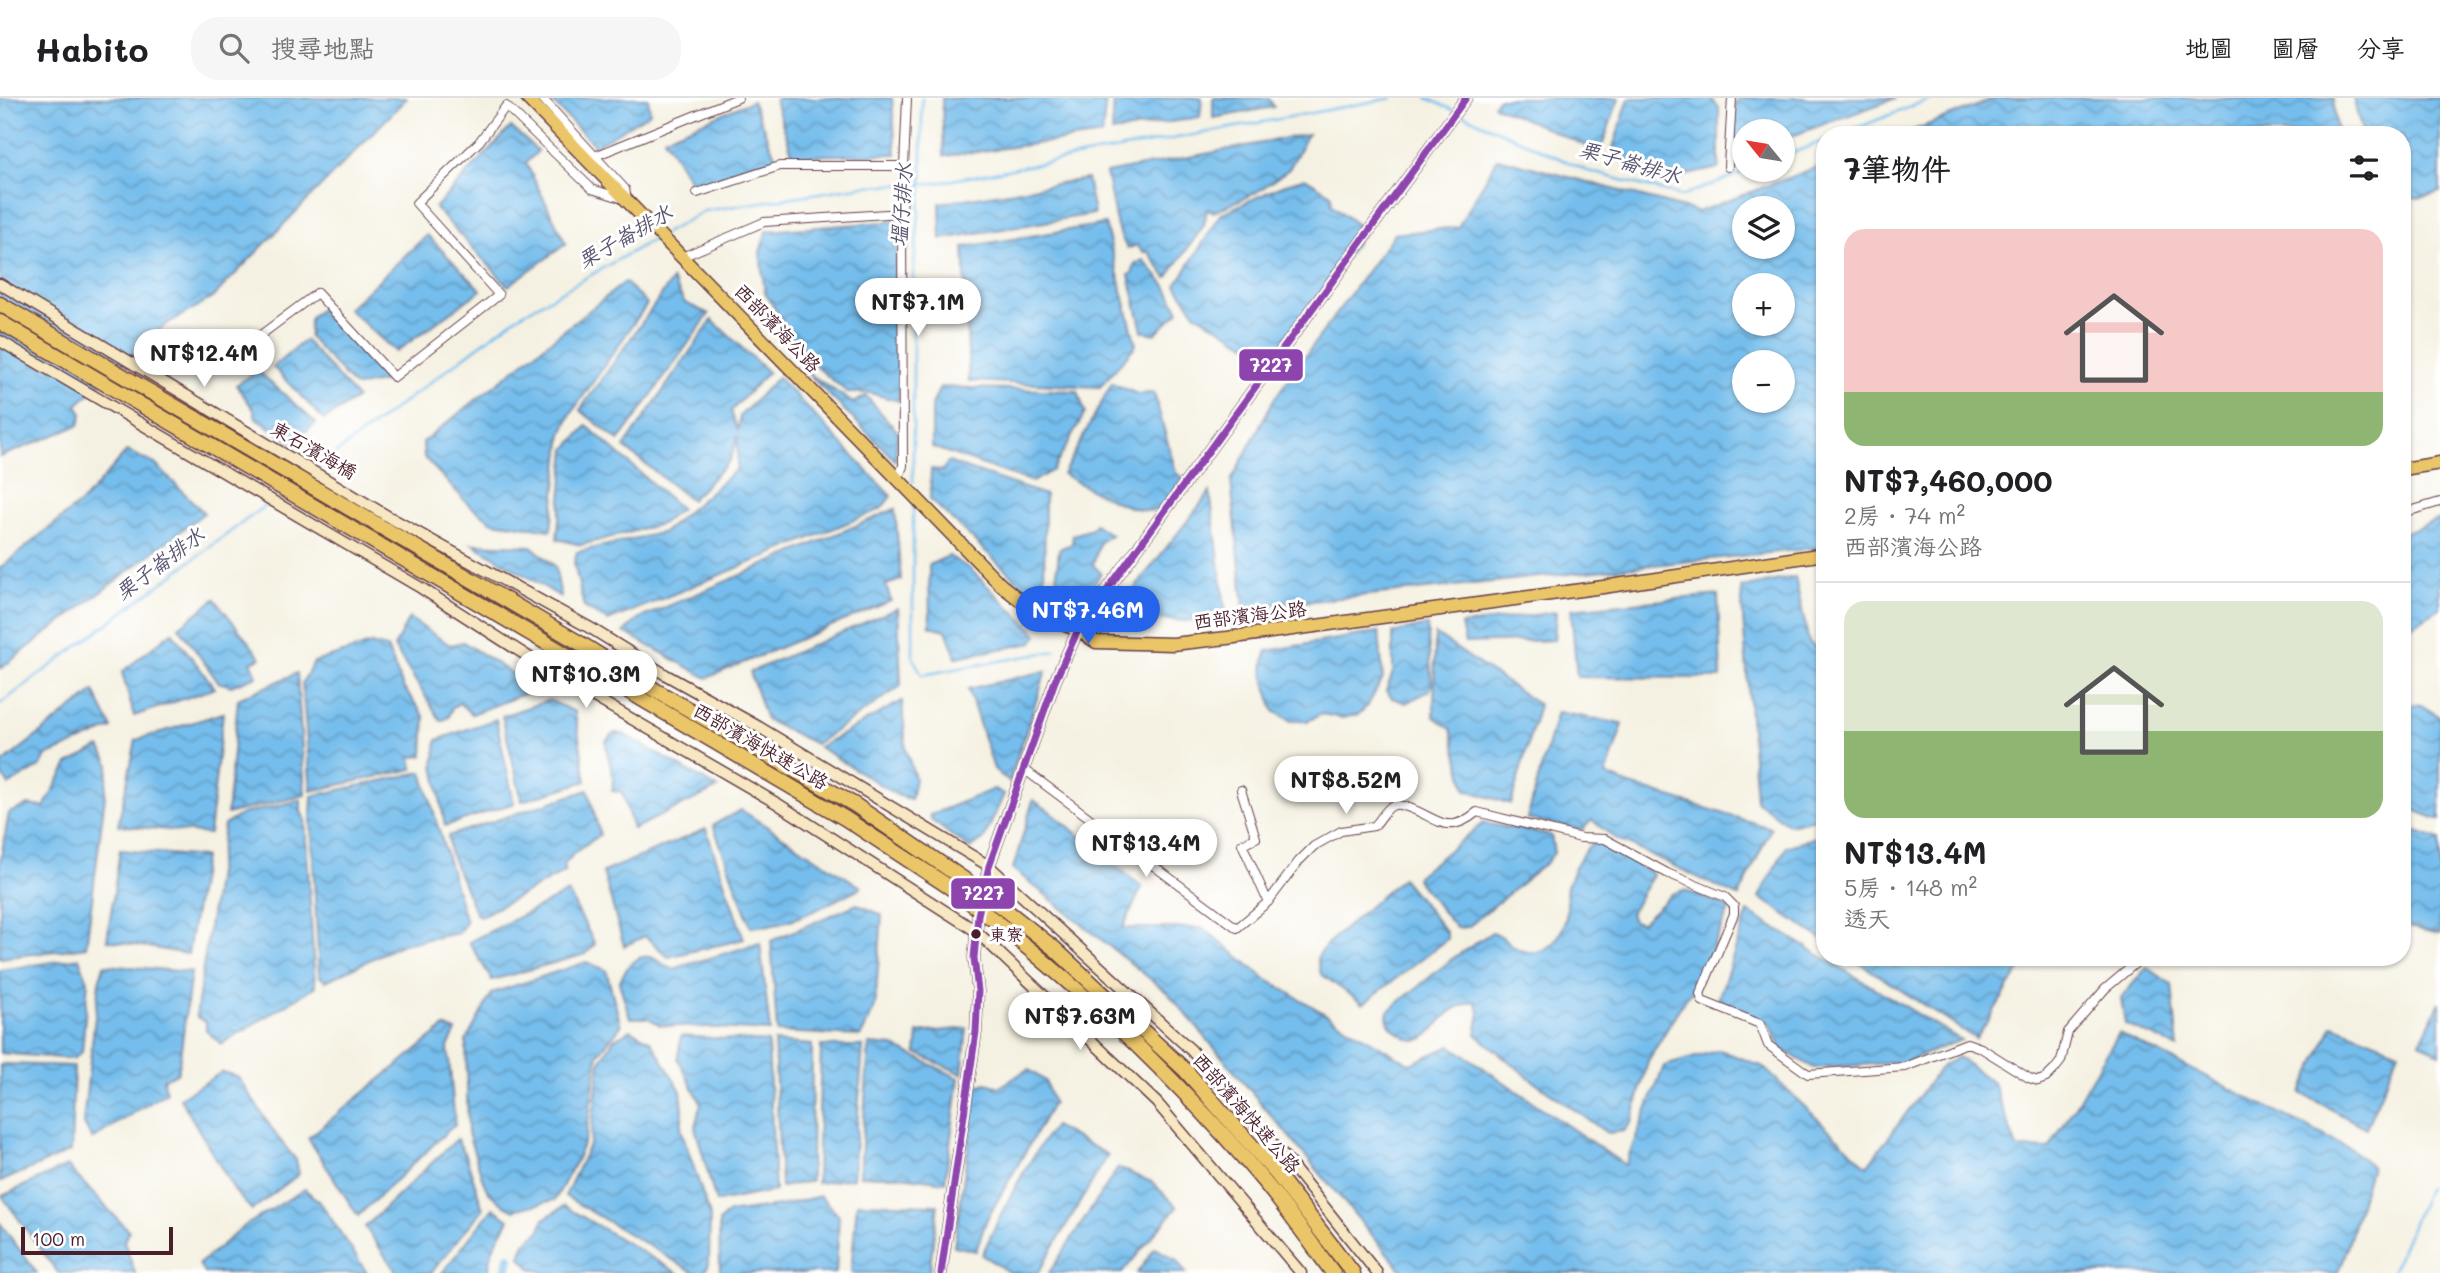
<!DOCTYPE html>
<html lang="zh-TW">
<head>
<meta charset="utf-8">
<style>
  body { margin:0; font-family:Mali,"LXGW WenKai TC",sans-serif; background:#f6f6f6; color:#202124; height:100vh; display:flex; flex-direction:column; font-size:26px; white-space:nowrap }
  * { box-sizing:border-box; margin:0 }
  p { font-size:23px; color:#757577 }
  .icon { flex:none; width:38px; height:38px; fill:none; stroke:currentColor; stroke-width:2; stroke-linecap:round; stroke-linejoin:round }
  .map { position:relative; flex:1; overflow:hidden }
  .drawer { position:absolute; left:1816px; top:28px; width:595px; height:840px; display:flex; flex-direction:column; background:#fff; border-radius:28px; box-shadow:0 2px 5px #0004 }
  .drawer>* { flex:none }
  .needle { width:46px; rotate:300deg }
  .fabs { position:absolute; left:1732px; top:21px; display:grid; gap:14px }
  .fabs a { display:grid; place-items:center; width:63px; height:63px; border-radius:50%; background:#fff; box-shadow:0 2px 5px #0004; font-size:35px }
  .scale { position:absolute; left:21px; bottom:18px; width:152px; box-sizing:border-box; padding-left:7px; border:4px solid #4a1f2b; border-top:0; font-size:19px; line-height:24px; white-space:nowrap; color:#4a1f2b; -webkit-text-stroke:5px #fff; paint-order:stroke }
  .price { position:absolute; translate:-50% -60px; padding:0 16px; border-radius:24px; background:#fff; color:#222; font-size:23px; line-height:46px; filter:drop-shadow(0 2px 4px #0008) }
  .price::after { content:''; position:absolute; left:50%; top:42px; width:21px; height:16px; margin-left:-10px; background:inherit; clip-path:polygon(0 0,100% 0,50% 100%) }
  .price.selected { background:#2563eb; color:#fff }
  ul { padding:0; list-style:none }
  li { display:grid; align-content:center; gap:14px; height:371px; padding:0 28px }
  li+li { border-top:2px solid #e0e0e0 }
  li span { display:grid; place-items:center; height:217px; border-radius:21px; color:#555 }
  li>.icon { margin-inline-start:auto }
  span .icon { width:126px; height:126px; fill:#fffc; stroke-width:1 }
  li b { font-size:30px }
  h2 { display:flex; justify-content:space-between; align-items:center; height:84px; padding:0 28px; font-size:30px }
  header { display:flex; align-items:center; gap:42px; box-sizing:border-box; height:98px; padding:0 35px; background:#fff; border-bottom:2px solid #e0e0e0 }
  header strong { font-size:33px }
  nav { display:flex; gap:38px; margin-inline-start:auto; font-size:24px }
  .search { width:490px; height:63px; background:#f6f6f6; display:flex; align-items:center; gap:18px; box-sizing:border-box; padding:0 24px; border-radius:28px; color:#757577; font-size:26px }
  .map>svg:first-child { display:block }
</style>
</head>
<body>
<header>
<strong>Habito</strong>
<div class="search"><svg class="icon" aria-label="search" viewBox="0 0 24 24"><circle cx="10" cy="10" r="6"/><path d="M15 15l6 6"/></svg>搜尋地點</div>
<nav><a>地圖</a><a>圖層</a><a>分享</a></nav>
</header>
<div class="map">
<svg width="2440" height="1175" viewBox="0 0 2440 1175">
  <defs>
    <pattern id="water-waves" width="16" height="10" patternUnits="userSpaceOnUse" patternTransform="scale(1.75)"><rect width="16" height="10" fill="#74bdec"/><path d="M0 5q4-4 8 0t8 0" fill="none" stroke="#6199bf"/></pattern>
  </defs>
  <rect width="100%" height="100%" fill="#fff"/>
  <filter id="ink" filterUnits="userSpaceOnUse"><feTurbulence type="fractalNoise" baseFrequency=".0143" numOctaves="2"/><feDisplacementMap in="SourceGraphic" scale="14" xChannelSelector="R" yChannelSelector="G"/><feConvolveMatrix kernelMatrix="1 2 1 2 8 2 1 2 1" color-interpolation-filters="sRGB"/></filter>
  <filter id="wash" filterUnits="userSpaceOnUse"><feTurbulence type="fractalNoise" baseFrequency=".00686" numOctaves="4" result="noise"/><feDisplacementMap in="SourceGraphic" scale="28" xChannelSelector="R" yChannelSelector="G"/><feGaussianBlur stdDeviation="1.57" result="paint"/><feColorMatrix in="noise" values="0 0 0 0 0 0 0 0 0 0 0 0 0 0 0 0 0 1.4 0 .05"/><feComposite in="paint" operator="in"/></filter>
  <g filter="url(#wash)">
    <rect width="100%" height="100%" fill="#f5f1e2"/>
    <g fill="url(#water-waves)" stroke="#5f6e8c" stroke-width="2" fill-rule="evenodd">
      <path d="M0,0H407L212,200L165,227L77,307L82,316L79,327L0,359Z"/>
      <path d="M548,0H648L650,15L595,48Z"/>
      <path d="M778,0H892L896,56L793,58L775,3Z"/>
      <path d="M942,0H1106L1102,37L944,58Z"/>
      <path d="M1114,0H1202L1200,19L1112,34Z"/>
      <path d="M1213,0H1269L1274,9L1213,20Z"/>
      <path d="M1499,0H1619L1600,54L1493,7Z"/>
      <path d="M1629,0H1711L1719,10V70L1678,79L1610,59Z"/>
      <path d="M1739,0H1896L1783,41V33H1745V56L1730,61L1732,10Z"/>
      <path d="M1997,0H2333L2337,36L1901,37Z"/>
      <path d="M2353,0H2440V94C2427,98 2415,104 2403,95V37H2363Z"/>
      <path d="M752,3L776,60L694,90L664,40Z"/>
      <path d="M511,29L538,53L526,65L566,146L508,188L435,110Z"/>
      <path d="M1308,36L1289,71L1257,94L1214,114L1207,111L1204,127L1167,180L1148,154H1142L1137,147L1127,151L1117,129L1106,75Z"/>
      <path d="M1498,60L1698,114L1825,66V449L1244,510L1231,383L1274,301L1394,136L1458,129ZM1783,110V149H1745V110ZM1745,187H1783V226H1745ZM1783,264V303H1745V264Z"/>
      <path d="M1305,80L1331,96L1332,107L1365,133L1280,249L1262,255L1196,216L1176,187L1222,115L1286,86Z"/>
      <path d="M1087,81L1094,116L941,141L940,105Z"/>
      <path d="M896,123L899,303L870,295H848L804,258L765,195L760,154L767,133Z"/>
      <path d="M1105,126L1136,247L1100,289L969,283L964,149Z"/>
      <path d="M427,137L481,192L396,254L348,211Z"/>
      <path d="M1143,162L1166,188L1179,213L1155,236L1142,233L1129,177L1133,174L1134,167Z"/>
      <path d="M672,182L685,205L709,216L619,343L580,312Z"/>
      <path d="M625,184L647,206L570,317L562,336L551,432L493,424L469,407L424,359L423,344Z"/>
      <path d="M321,210L386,283L355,289L309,239L310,220Z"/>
      <path d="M712,222L768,274L731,313L738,333L740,318L778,279L891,398L881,411L608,523L584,509L574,465L577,454L664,434L737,371L738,338L730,362L691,402L624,349Z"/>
      <path d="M305,242L357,300L324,322L273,269Z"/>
      <path d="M804,272L853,305L866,298L898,334L895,362Z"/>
      <path d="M258,273L316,325L291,345L256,320L254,312L236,287Z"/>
      <path d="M1112,285L1137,296L1154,295L1176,375L1183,380C1176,388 1169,404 1160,410C1142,423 1081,386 1063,376Z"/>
      <path d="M940,289L1078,293L1085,315L1053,372L1032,384L932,349V307Z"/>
      <path d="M587,328L681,411L661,426L581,447L557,441L566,351Z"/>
      <path d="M127,353L155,366L204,415L0,571V470L85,401Z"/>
      <path d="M948,364L1045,397L1044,489L1025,490L930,401L931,371L942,373Z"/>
      <path d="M1210,394L1227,525L1112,519Z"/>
      <path d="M895,411L901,482L886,487L891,503L707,580L624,534L638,521Z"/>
      <path d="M2440,421V510L2403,533V435Z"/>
      <path d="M1095,426L1111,437L1100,444L1093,467L1101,475L1076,516L1054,510L1059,451L1072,446L1073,437L1092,431Z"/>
      <path d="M473,446L531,448L555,468L561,499Z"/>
      <path d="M949,458L970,471L1038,537L1032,545L956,559L946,532L930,528L929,467Z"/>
      <path d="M1795,479L1809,545L1825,555V719L1789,727L1756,703L1741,490Z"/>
      <path d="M1718,497L1721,580L1577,579L1571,511Z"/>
      <path d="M215,501L261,560L251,564L257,578L231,588L218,584L179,529Z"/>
      <path d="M898,510L901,588L816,646L766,622L750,574Z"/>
      <path d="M1556,514L1554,542L1465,545L1461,527Z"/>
      <path d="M409,520L450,547L463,544L524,583L527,595L472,616L459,605L452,610L449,619L441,623L394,549Z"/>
      <path d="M1427,527L1432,587L1429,593L1406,605L1392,600L1386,593L1393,574V535Z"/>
      <path d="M172,534L215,590L134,618L122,574Z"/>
      <path d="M1379,534L1383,580L1368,607L1359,616L1343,620L1322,616L1307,623H1291L1274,613C1268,593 1258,573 1267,553Z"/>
      <path d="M1435,536L1539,607L1511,706L1466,692L1451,631L1434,619Z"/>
      <path d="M371,546L387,550L403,589L425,619L423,658L411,659L413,671L311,693L302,585L314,564Z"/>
      <path d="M1046,573L1009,684L994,671L968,591Z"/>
      <path d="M297,575L305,697L227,716L238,601Z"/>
      <path d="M94,593L112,630L46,658L41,668L9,687L0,675V667Z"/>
      <path d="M549,602L575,614L586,683L522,703L502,618Z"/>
      <path d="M902,603L906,652L915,680L911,701L897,697L819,649Z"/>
      <path d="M2413,606L2421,607L2440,619V722L2403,708V621Z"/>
      <path d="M1557,614L1623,626L1606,677L1624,685L1771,730L1739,799L1613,739L1592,722L1582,732L1527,721Z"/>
      <path d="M223,615L209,736L118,727L136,642Z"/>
      <path d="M496,621L514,705L445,728L434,667L437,642Z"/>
      <path d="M614,635L623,636L718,690L633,731L622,694L612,693C616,670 606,663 606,643Z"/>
      <path d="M100,649L109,666L86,849L0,860V764L9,715L28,707L44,709L68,666Z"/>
      <path d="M422,674L466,824L458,835L402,846L326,883L319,878L311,721L312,698Z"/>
      <path d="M994,691L1004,696L984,741L970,751L932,723L930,717Z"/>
      <path d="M588,692L600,737L574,755L564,767L565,774L481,818L476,816L450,755L448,738Z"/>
      <path d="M301,702V714L305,721L315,889L221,946L206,932V924L196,918L224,727L242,716Z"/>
      <path d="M1033,702L1048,712L1142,789L1123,830H1203L1266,881L1410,966L1451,948L1625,1067L1664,968L1720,952L1762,968L1867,1068L1940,970L1958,959L1993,985L2017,1050L2049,1051L2119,935L2351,1051L2371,1068L2343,1164L2337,1175H1404L1169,896L1013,771Z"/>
      <path d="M741,712L861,789C824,808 794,827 751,829L713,727Z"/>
      <path d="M1483,725L1551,737L1554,755L1547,764L1468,829L1456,830L1416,781L1417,778Z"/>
      <path d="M2403,729L2440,742V836L2403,828Z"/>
      <path d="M706,731L744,841L668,859L645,838L624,848L603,774Z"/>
      <path d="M1825,736V843L1759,799L1786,749Z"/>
      <path d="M1595,743L1607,747L1653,776L1630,816L1633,823L1641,825L1672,796L1684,792L1726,808L1729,812L1695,891L1686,899L1648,963L1632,1023L1624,1033L1607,1035L1528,979L1476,936L1480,915L1475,903C1466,906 1455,909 1449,915C1429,932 1424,956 1395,932C1388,926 1386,921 1388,913L1452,861L1492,834C1504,836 1510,850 1523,853C1550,860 1566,834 1567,810C1568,803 1565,796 1567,789C1573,772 1581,753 1595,743Z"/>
      <path d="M120,752L204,759L188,856L107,842Z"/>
      <path d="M1402,780L1447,835V841L1363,906L1321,876L1317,860L1327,846Z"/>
      <path d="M568,794L595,846L586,856L492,882L469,844Z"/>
      <path d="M857,806L882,817L875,909L861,938L777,934L771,843Z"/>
      <path d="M1748,814L1961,942L1905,964L1814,970L1781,951L1769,926L1718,902Z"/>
      <path d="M760,845L770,933L660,927L648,920H630L619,884C626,871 635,854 653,860C660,863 666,868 673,871Z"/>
      <path d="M1850,859H2028L1976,941Z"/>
      <path d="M79,860L88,883L82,954L73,961L0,955V872Z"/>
      <path d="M586,864L606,872L621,928L598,956L586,1039L576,1063L555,1102L514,1112L501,1105L488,1094L483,1083L468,1035L466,943L492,895Z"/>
      <path d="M104,867L191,874L178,975L163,981L167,994L92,1041L83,1024L99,884Z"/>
      <path d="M2147,869L2172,887L2178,950L2125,926L2121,900Z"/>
      <path d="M2440,904V956L2420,945Z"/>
      <path d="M2333,927L2399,953L2366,1030L2301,995Z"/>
      <path d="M445,929L456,933L448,949L455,1026L358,1118L308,1040Z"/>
      <path d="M967,930L962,976L916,955L918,935Z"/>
      <path d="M631,932L651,943L681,993L683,1012L681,1031L710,1118L709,1166L703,1175H695L565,1098L590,1045L600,964L614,941Z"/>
      <path d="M681,938L768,944L775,1093L716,1104L695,1029L701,1005L678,961Z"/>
      <path d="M774,944L812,947L811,1083L781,1089Z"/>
      <path d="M869,946L893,948L959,980L945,1084L900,1078H860Z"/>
      <path d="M821,948H863L853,1080L817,1085Z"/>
      <path d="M5,966L74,968L71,1053L0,1084V967Z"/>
      <path d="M1028,971L1045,983L1053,1005L986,1123L976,1153L954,1148L977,988L986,985L1000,989Z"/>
      <path d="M222,974L238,979L276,1037L296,1062L299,1076L252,1112L236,1095L180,1000Z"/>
      <path d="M1054,1028L1108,1057L1038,1175H1010L982,1157C1002,1112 1024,1068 1054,1028Z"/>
      <path d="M457,1041L467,1061L483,1111L431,1175H397L365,1129Z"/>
      <path d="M67,1068L129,1133L124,1143L135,1175H58L2,1098Z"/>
      <path d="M1118,1070L1152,1084L1177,1109L1122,1175H1049Z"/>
      <path d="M305,1091L322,1107L367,1175H204L199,1166L243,1129Z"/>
      <path d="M820,1098L839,1118L836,1175H720L719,1124L728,1115L779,1108Z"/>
      <path d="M857,1105L938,1107L929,1175H851Z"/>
      <path d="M564,1108L678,1175H547L530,1170L520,1158L525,1145L539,1134L544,1121Z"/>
      <path d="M493,1110L509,1121L493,1150L488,1175H442Z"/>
      <path d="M0,1125L37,1175H0Z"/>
      <path d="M1155,1150L1176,1162L1186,1175H1137Z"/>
    </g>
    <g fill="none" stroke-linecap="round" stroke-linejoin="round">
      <g stroke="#74bdec" stroke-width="2.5">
        <path d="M1427,0L1453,12"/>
        <path d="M1459,15L1588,73L1682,98L1750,72"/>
        <path d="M1839,37L1933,0"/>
        <path d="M1783,59L1825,42"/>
        <path d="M665,135L704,113L864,88L936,85L1392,0"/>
        <path d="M315,371L517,219L656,140"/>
        <path d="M913,384V179L922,85V0"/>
        <path d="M913,407V560L922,577L1055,553"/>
        <path d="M0,606L270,404"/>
        <path d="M2392,1175L2428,1089"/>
      </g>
      <path stroke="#74bdec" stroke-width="10" d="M506,1175L509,1160"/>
    </g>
  </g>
  <g filter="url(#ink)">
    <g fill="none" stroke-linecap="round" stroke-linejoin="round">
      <g stroke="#643e46" stroke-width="10">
        <g id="street">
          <path d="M595,58L738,0"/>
          <path d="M1728,69L1732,0"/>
          <path d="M697,95L780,68H905"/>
          <path d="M682,159L764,124L902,115"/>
          <path d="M207,270L262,236L317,195L394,279L499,197L416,105L479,44L506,8L592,91L627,102L625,91L542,0"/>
          <path d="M898,381L903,368L902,115L907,0"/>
          <path d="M2403,415L2440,404"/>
          <path d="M1025,672L1237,830L1268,804L1299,763L1314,748L1341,733L1374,728C1380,723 1385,711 1392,708C1397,705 1402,708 1407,709C1439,720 1446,739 1477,714L1581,740L1605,741L1667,775L1725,799L1734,808V816L1700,896L1702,903L1760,926L1768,947L1808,976L1905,969L1967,945L1981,950L2029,980L2038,983L2046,980L2054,972L2061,963L2068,934L2105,891L2143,859"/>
          <path d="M1241,692L1256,740L1242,746L1268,804"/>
        </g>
      </g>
      <g stroke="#643e46" stroke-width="13">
        <g id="secondary">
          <path d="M0,186L389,419L592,531L666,577L759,629L989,768L1191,952L1287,1062L1377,1175"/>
          <path d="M0,243L421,490L563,581L778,706L976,833L1157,1005L1301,1175"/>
          <path d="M941,1175L976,934L978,893L974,860L978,817L989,768L1055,583L1078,532L1466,0"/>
        </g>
      </g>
      <g stroke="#643e46" stroke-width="15">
        <g id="primary">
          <path d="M527,0L1001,487L1039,517L1078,532L1096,544L1173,546L1227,540L1603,489L1825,456"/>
          <path d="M2403,371L2440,365"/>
        </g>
      </g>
      <g stroke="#643e46" stroke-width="17">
        <g id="highway">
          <path d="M0,206L583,547L655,592L855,707L962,780"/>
          <path d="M0,224L846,721L954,792"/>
          <path d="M1003,810L1055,851L1186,973L1276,1075L1353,1175"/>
          <path d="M995,823C1093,901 1185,989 1266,1086C1289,1114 1311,1145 1333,1175"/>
        </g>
      </g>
      <use href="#street" stroke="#fff" stroke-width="8"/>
      <use href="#secondary" stroke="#f7e8c3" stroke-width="10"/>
      <use href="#primary" stroke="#ebc669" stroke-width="12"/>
      <use href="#highway" stroke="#ebc669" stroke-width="14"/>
      <g stroke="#643e46" stroke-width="17" stroke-linecap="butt">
        <g id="highway-bridge">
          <path d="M962,780L1003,810"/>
          <path d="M954,792L995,823"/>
        </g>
      </g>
      <use href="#highway-bridge" stroke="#ebc669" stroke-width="14"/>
      <g stroke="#fff" stroke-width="12">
        <path id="bus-1" d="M941,1175L976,934L978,893L974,860L978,817L989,768L1055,583L1078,532L1466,0"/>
      </g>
      <use href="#bus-1" stroke="#8e44ad" stroke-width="7"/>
    </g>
  </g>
  <circle fill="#4a1f2b" stroke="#fff" stroke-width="2.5" cx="976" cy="836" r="6"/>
  <g text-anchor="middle" stroke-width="6" stroke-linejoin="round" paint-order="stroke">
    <g font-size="17" fill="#4a1f2b" stroke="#fff" text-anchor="start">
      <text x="989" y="843">東寮</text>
    </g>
    <g font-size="19" fill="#4a1f2b" stroke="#fff">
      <text transform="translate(778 230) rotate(46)" y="7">西部濱海公路</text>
      <text transform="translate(314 352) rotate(30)" y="7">東石濱海橋</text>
      <text transform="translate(1250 517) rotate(-7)" y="7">西部濱海公路</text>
      <text transform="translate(761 648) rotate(30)" y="7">西部濱海快速公路</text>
      <text transform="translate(1247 1015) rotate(49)" y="7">西部濱海快速公路</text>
    </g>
    <g font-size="21" font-style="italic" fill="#59566f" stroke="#fff">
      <text transform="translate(1630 65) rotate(16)" y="7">栗子崙排水</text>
      <text transform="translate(902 107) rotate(-86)" y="7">塭仔排水</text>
      <text transform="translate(625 139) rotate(-30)" y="7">栗子崙排水</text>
      <text transform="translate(160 466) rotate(-37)" y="7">栗子崙排水</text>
    </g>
  </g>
  <g stroke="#fff" stroke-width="2.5">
    <rect x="1238" y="250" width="66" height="34" rx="7" fill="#8e44ad"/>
    <rect x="950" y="779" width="66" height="33" rx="7" fill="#8e44ad"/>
  </g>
  <g font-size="19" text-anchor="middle" font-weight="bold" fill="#fff">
    <text x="1271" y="274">7227</text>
    <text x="983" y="802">7227</text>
  </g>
</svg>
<div class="fabs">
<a><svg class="needle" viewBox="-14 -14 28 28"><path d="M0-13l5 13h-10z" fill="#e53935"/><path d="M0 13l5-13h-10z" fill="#757577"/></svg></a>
<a><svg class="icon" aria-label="layers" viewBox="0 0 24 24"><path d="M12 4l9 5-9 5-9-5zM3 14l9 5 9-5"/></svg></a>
<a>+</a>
<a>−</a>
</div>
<div class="scale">100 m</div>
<b class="price" style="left:918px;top:240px">NT$7.1M</b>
<b class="price" style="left:204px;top:291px">NT$12.4M</b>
<b class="price selected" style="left:1088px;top:548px">NT$7.46M</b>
<b class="price" style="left:586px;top:612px">NT$10.3M</b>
<b class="price" style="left:1346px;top:718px">NT$8.52M</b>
<b class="price" style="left:1146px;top:781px">NT$13.4M</b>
<b class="price" style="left:1080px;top:954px">NT$7.63M</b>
<section class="drawer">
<h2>7筆物件<svg class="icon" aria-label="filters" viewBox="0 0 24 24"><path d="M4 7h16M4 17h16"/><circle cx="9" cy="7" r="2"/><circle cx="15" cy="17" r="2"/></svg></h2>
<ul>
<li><span style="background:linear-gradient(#f6c9c9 75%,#8fb573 0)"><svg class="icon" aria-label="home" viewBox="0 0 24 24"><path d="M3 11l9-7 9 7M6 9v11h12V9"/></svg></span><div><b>NT$7,460,000</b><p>2房 · 74 m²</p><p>西部濱海公路</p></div></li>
<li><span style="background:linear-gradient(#dfe7d0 60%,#8fb573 0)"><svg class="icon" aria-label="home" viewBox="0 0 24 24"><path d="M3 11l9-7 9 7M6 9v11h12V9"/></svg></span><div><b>NT$13.4M</b><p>5房 · 148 m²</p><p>透天</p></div></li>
</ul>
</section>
</div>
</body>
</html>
